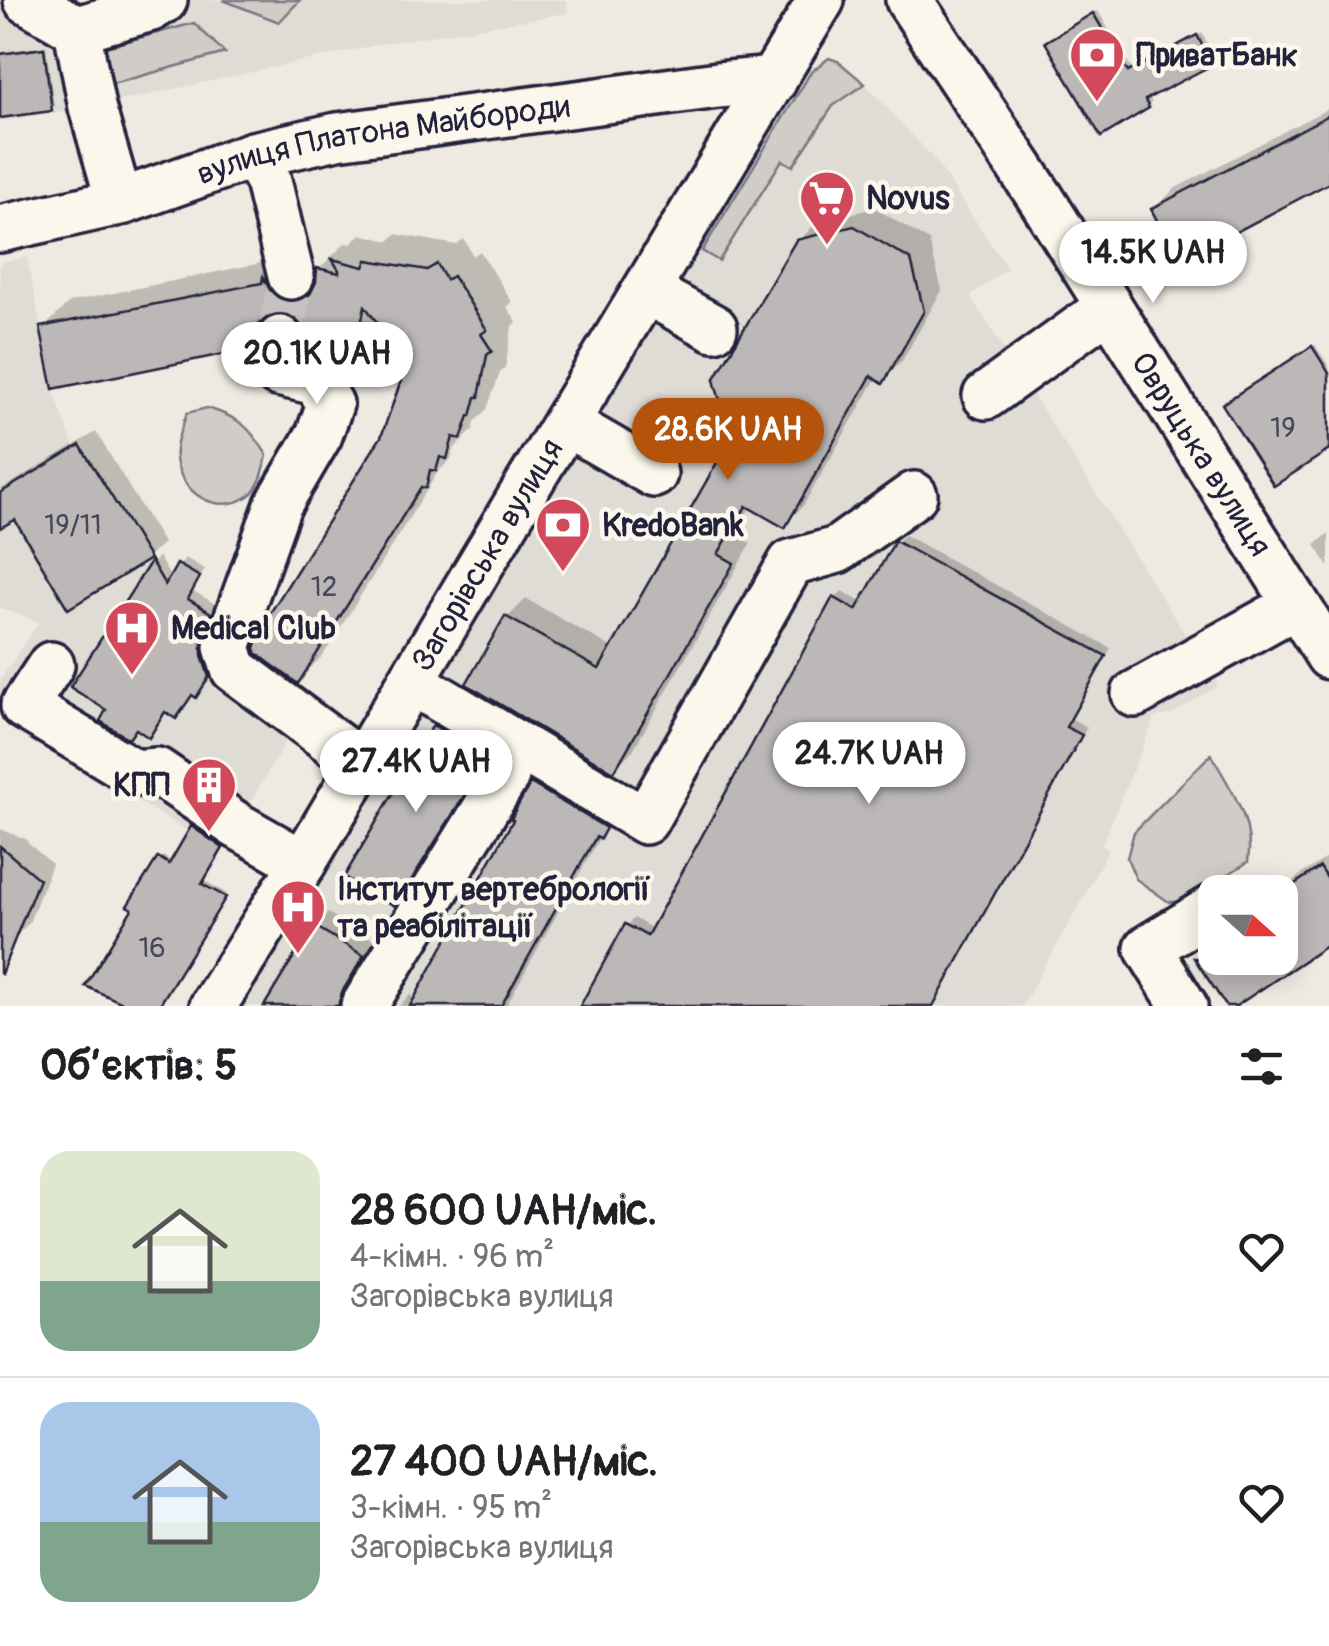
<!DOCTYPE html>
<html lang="uk">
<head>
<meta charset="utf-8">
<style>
  body { margin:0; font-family:Pangolin,sans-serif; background:#f2f2f2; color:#202124; height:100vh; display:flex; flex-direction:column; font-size:38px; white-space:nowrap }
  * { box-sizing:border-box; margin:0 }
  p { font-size:32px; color:#757577 }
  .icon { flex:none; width:55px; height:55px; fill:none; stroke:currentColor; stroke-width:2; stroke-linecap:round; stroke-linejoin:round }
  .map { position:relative; height:1006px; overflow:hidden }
  .sheet { display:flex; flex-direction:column; background:#fff; flex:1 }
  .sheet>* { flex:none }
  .needle { width:65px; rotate:111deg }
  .buttons { position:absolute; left:1198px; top:875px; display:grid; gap:20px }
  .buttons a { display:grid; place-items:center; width:100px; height:100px; border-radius:20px; background:#fff; box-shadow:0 5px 25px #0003; font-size:50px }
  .price { position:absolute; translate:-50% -85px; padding:0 22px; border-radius:35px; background:#fff; color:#222; font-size:32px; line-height:65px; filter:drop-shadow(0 2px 5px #0008) }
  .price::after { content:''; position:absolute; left:50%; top:60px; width:30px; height:22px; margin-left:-15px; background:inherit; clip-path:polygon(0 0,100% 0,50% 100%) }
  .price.on { background:#b45309; color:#fff }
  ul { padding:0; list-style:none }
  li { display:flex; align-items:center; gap:30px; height:250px; padding:0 40px }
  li+li { border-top:2px solid #e0e0e0 }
  li span { display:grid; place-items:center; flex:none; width:280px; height:200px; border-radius:30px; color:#555 }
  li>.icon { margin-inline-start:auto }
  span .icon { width:120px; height:120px; fill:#fffc; stroke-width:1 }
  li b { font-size:42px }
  h2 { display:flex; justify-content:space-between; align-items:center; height:120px; padding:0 40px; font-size:42px }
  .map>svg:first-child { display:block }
</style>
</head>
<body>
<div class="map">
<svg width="1329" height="1006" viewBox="0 0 1329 1006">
  <rect width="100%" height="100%" fill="#eeeae2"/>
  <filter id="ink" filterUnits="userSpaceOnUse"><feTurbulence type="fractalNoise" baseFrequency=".01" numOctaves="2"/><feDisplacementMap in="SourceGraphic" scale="20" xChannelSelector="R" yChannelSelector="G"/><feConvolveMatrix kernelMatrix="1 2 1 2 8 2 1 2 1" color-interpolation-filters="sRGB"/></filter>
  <g filter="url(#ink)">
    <g fill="#dfdbd5">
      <path d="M0,0H566L568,13L381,44L92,107L0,121Z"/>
      <path d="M799,61L865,84L934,159L1007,268L970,296L1218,686L1171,715L1155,717L1102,844L1108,850L1079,906L1022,1006H223Z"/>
      <path d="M27,257L53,389L74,447L80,445L133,531L156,576L174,627L210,646L294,728L220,853L188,831L0,720V680L39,622L0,608V263Z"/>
    </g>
    <g fill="#d0cdc9" stroke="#797882" stroke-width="2.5">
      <path d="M223,0H300L279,22Z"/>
      <path d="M194,23L225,53L112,84L99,73L98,56L106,47Z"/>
      <path d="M829,58L838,61L865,84L833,106L793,166L782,160L719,261L702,251L811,72Z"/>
      <path d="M207,408C240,418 249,426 267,455C264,469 261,488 247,497C216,516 181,493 176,459C174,443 182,428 187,413Z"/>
      <path d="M1211,754C1230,789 1255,820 1248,862L1182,902H1169L1136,879L1127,858L1134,832Z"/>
    </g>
    <g fill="#0003">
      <path d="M1098,11L1132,69L1202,33L1215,59L1148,96L1152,102L1148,106L1052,38Z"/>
      <path d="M46,46L54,106L51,109L0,116V52Z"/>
      <path d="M1329,108V181L1154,210L1174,189Z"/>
      <path d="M875,208L929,241L942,290L902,361L883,380L877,377L803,506L784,525L751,506L735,534L751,543L633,750L614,769L507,618L526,599L613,648L733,438L798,242L817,222Z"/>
      <path d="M361,234L389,241L396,234L456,245L464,239L473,256L480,251L512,302L507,307L517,322L512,327L505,368L500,373L487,409L475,422L473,430L453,450L451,459L438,472L324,654L298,681L410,364L377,318L356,338L344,335L338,341L333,339L321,351L305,325L295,314L279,310V319L252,346L43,328L70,302L285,258L312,276H319V269L345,243L351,244Z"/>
      <path d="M1315,345L1329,366V447L1228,402Z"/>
      <path d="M96,432L163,543L148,557L16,516L0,526V490Z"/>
      <path d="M1329,533V567L1315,545Z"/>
      <path d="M905,535L1111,648L1072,719L1087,727L934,1006H583L627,926L634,918L653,929L835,598L842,591L863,603L897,542Z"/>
      <path d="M158,556L171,578L185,558L205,569L193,591L217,605L208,631V647L215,668L202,688L193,693L182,709L167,710L149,735L73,686Z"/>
      <path d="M446,715L497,746L406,892L394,903L435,727Z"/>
      <path d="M546,771L613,822L602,833L506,1006H399L410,995L417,999L532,785Z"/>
      <path d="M196,825L224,844L204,880L227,894L158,1006H134L135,908L160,859L163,856L173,862Z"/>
      <path d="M0,829L28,840L27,842L52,864L29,923L13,939L0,940Z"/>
      <path d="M1329,856V941L1229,1006L1197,957L1215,939V958H1280V893L1300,875Z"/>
      <path d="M328,913L376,941L355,976L351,991L355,1006H268L315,927Z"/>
    </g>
    <g fill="#bcb8b8" stroke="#22223b" stroke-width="2.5">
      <path d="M1093,13L1128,72L1197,35L1212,65L1145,100L1149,108L1101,137L1045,42Z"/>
      <path d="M44,48L52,111L0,118V54Z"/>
      <path d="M1329,115V183L1179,262L1151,209Z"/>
      <path d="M854,226L911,260L924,311L883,384L871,376L785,528L746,506L718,554L734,563L614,772L466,684L505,616L599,669L731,438L714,380L796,240Z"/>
      <path d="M332,259L364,267L367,260L427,270L437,264L446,280L453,276L487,330L481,334L492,351L487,355L479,397H476L471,416H469L461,439L453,437L447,459L440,457L436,471L430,470L426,488L421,487L298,684L256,653L255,648L262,626L381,437L407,364L365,306L357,341L341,337L339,344L325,340L322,354L306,350V352V340L303,326L294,317L281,313L267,316L259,324L254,336L253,348L53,389L40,327L262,283L263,277L273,295L285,301L296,302L310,294L316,282L317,268L339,273V270Z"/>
      <path d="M1312,346L1329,373V450L1274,486L1222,404Z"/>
      <path d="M80,445L150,559L68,609L15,520L0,528V493Z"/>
      <path d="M895,541L1106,656L1066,727L1082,735L933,1006H580L625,924L647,936L833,597L856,610Z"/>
      <path d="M151,561L165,585L177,564L200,577L188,599L211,613L202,639V655L209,677L196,698L192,695L176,719L165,712L149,738L136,729L129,739L100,721L106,710L70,687Z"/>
      <path d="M433,725L488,758L395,906L344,877Z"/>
      <path d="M530,783L606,828L600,839L596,837L501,1006H410L513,820L511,819Z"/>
      <path d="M191,826L223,848L202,884L226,897L159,1006H129L85,986L132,909L127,906L158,857L169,864Z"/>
      <path d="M0,846L39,879L1,974L0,973Z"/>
      <path d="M1320,867L1329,881V944L1236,1006H1226L1194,958H1280V894Z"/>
      <path d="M313,925L364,956L342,992L338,1006H264Z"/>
    </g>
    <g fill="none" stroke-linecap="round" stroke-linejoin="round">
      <path stroke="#c5c2c1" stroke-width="45" stroke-dasharray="45 22" stroke-linecap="butt" d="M280,339L291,276"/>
      <g stroke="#22223b" stroke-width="52">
        <g id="minor">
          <path d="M27,0L77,29L92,107L116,190L124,201"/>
          <path id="s1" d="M909,0L1042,200L1329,656"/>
          <path d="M77,29L151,8L164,0"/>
          <path d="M253,155L268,181L291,276"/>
          <path id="s2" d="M0,229L124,201L253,155L337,136L718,85L774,80"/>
          <path d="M647,291L714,328"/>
          <path d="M280,339L278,373L317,382L330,404L319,435L278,505L227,647L234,669L362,764"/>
          <path d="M986,396L1109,307"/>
          <path d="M566,423L654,474"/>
          <path d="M51,665L24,706L135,773L157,771L236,825L303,863"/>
          <path d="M412,682L645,821L791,563L837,550L914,495"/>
          <path d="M1135,694L1296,605"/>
          <path id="s3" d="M213,1006L303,863L519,500L821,0"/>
          <path d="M364,1006L506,776"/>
          <path d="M1184,1006L1148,948L1215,907"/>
        </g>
      </g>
      <use href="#minor" stroke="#fbf7ec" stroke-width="45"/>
    </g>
  </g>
  <defs>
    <g id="bank-pin" transform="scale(2.875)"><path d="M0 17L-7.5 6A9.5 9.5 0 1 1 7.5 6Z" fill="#d1495b" stroke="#fbf7ec"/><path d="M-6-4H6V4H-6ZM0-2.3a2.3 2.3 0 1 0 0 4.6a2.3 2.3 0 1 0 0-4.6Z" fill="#fff"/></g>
    <g id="supermarket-pin" transform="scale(2.875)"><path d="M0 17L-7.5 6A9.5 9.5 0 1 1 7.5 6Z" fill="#d1495b" stroke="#fbf7ec"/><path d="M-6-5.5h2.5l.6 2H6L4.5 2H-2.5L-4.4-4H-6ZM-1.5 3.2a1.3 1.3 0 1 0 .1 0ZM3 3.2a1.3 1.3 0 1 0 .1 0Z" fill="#fff"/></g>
    <g id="hospital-pin" transform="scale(2.875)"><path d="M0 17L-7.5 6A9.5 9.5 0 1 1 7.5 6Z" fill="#d1495b" stroke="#fbf7ec"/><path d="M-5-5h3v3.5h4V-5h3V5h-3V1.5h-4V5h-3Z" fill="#fff"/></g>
    <g id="building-pin" transform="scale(2.875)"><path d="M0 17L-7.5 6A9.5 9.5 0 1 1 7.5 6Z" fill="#d1495b" stroke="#fbf7ec"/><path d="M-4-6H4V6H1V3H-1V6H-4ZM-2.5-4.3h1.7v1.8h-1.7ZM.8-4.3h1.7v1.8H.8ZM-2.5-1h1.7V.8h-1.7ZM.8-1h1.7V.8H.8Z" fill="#fff"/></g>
  </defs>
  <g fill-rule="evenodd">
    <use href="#bank-pin" x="1097" y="55"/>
    <use href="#supermarket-pin" x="827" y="198"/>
    <use href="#bank-pin" x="563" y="525"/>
    <use href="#hospital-pin" x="132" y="628"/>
    <use href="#building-pin" x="209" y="785"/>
    <use href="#hospital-pin" x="298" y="907"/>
  </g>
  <g text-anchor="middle" stroke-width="9" stroke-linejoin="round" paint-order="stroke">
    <g font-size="28" fill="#48485a">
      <text x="1283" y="437">19</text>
      <text x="73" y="534">19/11</text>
      <text x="324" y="596">12</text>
      <text x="152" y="957">16</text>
    </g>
    <g font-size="32" font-weight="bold" fill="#22223b" stroke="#fbf7ec" text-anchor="start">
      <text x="1136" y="66">ПриватБанк</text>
      <text x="866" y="209">Novus</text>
      <text x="602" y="536">KredoBank</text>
      <text x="171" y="639">Medical Club</text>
      <text x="170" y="796" text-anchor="end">КПП</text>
      <text x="337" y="900">Інститут вертебрології<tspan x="337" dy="37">та реабілітації</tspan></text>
    </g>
    <g font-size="32" fill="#22223b" stroke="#fbf7ec">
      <text dy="11" stroke="none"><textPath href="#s2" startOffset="395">вулиця Платона Майбороди</textPath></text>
      <text dy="11" stroke="none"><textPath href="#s1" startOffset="540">Овруцька вулиця</textPath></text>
      <text dy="11" stroke="none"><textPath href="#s3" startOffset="528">Загорівська вулиця</textPath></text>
    </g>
  </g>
</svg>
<div class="buttons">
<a><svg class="needle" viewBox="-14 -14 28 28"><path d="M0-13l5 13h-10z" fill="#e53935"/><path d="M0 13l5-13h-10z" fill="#757577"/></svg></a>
</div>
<b class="price" style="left:1153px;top:306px">14.5K UAH</b>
<b class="price" style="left:317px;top:407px">20.1K UAH</b>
<b class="price on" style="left:728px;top:483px">28.6K UAH</b>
<b class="price" style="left:869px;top:807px">24.7K UAH</b>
<b class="price" style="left:416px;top:815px">27.4K UAH</b>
</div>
<section class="sheet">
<h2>Об’єктів: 5<svg class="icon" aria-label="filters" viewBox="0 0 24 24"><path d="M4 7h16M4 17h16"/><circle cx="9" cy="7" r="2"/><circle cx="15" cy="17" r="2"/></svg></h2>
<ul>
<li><span style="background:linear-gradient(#dfe7d0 65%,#7fa58c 0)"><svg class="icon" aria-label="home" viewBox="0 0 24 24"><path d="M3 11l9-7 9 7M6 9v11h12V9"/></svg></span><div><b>28 600 UAH/міс.</b><p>4-кімн. · 96 m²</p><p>Загорівська вулиця</p></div><svg class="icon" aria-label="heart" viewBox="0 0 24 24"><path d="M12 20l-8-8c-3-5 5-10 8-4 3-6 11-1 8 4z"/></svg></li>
<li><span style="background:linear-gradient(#a9c7e8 60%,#7fa58c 0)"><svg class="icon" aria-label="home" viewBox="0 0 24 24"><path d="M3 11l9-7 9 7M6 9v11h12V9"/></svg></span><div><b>27 400 UAH/міс.</b><p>3-кімн. · 95 m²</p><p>Загорівська вулиця</p></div><svg class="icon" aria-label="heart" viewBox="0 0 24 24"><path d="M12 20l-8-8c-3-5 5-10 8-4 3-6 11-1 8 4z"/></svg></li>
</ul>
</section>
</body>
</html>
